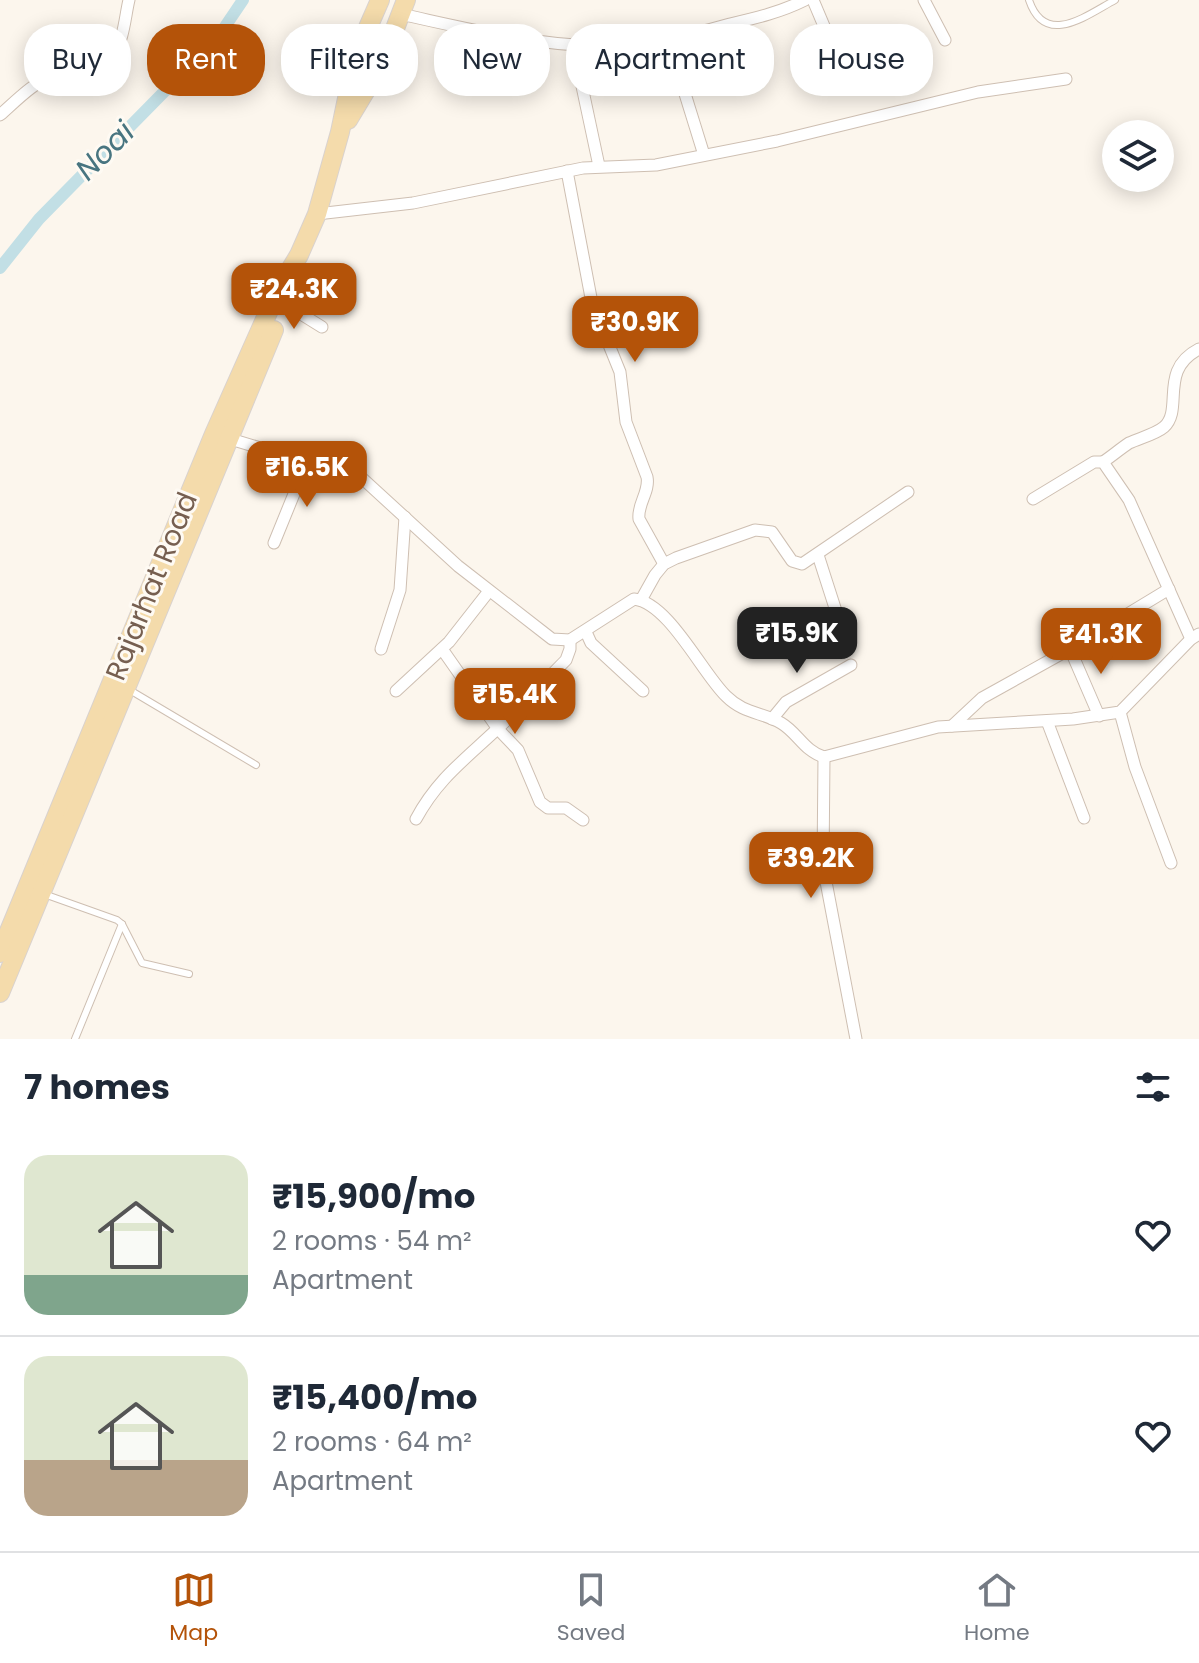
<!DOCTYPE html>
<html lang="en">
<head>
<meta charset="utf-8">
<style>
  body { margin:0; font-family:Poppins,sans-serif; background:#f2f2f3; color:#1f2937; height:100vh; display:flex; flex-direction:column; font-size:30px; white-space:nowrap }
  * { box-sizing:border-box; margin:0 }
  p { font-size:26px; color:#747a83 }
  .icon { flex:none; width:44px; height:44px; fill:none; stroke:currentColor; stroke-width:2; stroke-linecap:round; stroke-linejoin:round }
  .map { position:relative; height:1039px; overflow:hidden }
  .details { display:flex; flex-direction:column; background:#fff; flex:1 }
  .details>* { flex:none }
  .guide { position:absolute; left:24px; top:24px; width:1152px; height:72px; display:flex; gap:16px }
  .fabs { position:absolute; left:1102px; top:120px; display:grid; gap:16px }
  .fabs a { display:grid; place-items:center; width:72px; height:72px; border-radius:50%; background:#fff; box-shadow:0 4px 20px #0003; font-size:40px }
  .price { position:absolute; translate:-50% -68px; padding:0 18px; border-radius:16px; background:#b45309; color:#fff; font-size:26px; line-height:52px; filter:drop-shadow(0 2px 4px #0008) }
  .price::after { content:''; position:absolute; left:50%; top:48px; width:24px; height:18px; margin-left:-12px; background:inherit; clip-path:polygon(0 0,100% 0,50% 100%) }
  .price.on { background:#222; color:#fff }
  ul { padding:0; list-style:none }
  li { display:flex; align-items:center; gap:24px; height:200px; padding:0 24px }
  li+li { border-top:2px solid #e0e1e3 }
  li span { display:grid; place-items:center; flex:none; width:224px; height:160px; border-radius:24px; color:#555 }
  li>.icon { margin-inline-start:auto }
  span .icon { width:96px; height:96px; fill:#fffc; stroke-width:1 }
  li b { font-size:34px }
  h2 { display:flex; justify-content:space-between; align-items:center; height:96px; padding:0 24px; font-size:34px }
  .chip { padding:0 28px; border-radius:32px; background:#fff; box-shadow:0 4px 20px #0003; font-size:28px; line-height:72px }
  .chip.on { background:#b45309; color:#fff }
  .tab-bar { display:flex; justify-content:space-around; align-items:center; height:112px; border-top:2px solid #e0e1e3; background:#fff; font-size:22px; color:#747a83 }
  .tab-bar a { display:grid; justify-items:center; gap:4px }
  .tab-bar .on { color:#b45309 }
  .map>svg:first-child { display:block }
</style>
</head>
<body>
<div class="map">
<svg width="1199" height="1039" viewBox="0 0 1199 1039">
  <rect width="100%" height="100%" fill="#fcf6ed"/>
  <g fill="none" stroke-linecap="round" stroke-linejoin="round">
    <path stroke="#c2dfe5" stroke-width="12" d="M0,268L39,219L218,37L243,0"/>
    <g stroke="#cebfb2" stroke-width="8">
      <g id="lane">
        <path d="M1029,0C1045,48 1087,15 1115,0"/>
        <path d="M128,689L256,765"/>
        <path d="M44,894L117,920L122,924L142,963L189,974"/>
        <path d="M75,1039L122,924"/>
      </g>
    </g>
    <g stroke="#cebfb2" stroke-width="13">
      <g id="street">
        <path d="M813,0L832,45"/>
        <path d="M924,0L945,40"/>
        <path d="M400,14C465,28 531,45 598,46C642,46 688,36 730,24C756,18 781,12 805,0"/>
        <path d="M573,44L599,166"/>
        <path d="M677,68L704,155"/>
        <path d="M0,115C17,100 33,83 55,74C73,67 99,69 113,54C124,41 125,16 129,0"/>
        <path d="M567,171L592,303L620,372L626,422L647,477C650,492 637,504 639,519L664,564"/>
        <path d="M317,214L413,203L583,168L656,165L777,141L978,92L1066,79"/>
        <path d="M285,304L322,327"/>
        <path d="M227,438L363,479L458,566L552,639L570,640L634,599C669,603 702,673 726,696C744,714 762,712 781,723C798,733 804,751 824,757L938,727L1073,719L1120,712L1191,639L1199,634"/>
        <path d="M1103,462C1112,456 1120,449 1129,443C1140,438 1156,434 1164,427C1184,409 1158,370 1199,349"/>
        <path d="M1033,499L1094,462H1103L1129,500L1191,639"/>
        <path d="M274,543L307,462"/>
        <path d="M818,555L836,611"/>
        <path d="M641,600L655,575L664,564L676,558L755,530L772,532L792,561L802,564L908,492"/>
        <path d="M586,632L591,643L643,691"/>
        <path d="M381,649L400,590L405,517"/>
        <path d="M442,649L498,729L518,750L540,802L548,808H566L583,820"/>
        <path d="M1070,649L1099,716"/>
        <path d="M396,691L449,642L489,591"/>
        <path d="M1120,712L1135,767L1171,863"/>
        <path d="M772,719L786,702L851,665"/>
        <path d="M1047,721L1084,818"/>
        <path d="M952,726L982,698L1070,649L1169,589"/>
        <path d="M824,757L823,866L856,1039"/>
        <path d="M416,819C437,780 463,761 495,731C519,709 542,684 566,660L570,649V640"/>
      </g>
    </g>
    <g stroke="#d9d2ce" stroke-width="20">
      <g id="primary">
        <path d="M348,120L381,65L406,0"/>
        <path d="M0,953L214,434L278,290L299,255L317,214L340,132L356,55L380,0"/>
        <path d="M0,993L274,330"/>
      </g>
    </g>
    <use href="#lane" stroke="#fff" stroke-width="6"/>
    <use href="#street" stroke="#fff" stroke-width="11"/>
    <use href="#primary" stroke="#f4dbab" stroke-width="18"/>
  </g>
  <g text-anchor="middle" stroke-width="6" stroke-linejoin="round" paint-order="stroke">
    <g font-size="28" fill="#765f50" stroke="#fefaf3">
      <text transform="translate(151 586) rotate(-68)" y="10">Rajarhat Road</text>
    </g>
    <g font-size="30" font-style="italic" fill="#487580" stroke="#fefaf3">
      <text transform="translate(105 151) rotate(-45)" y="10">Noai</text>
    </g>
  </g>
</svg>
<div class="fabs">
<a><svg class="icon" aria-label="layers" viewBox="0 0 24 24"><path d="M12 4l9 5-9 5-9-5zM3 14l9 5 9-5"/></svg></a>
</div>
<b class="price" style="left:294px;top:331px">₹24.3K</b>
<b class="price" style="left:635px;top:364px">₹30.9K</b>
<b class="price" style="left:307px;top:509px">₹16.5K</b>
<b class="price on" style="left:797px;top:675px">₹15.9K</b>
<b class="price" style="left:1101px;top:676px">₹41.3K</b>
<b class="price" style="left:515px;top:736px">₹15.4K</b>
<b class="price" style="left:811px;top:900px">₹39.2K</b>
<div class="guide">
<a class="chip">Buy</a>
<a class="chip on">Rent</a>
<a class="chip">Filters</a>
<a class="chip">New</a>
<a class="chip">Apartment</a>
<a class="chip">House</a>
</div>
</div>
<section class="details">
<h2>7 homes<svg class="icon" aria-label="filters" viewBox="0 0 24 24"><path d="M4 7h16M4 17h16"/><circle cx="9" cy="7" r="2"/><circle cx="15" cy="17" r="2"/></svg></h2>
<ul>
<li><span style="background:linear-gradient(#dfe7d0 75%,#7fa58c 0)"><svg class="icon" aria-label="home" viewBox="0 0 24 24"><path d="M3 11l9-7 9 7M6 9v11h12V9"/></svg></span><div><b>₹15,900/mo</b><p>2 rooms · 54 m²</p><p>Apartment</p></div><svg class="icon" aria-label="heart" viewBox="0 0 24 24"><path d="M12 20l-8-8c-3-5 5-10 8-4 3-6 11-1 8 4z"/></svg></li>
<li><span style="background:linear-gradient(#dfe7d0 65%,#b9a48a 0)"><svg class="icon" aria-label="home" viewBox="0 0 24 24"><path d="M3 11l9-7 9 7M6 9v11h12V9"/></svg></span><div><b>₹15,400/mo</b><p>2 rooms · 64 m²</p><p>Apartment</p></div><svg class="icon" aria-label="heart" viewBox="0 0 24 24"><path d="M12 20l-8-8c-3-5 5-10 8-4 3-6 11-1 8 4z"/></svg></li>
</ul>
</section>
<nav class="tab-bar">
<a class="on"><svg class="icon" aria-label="map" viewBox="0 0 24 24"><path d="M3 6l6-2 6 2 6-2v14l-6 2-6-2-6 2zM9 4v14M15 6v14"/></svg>Map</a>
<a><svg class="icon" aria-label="saved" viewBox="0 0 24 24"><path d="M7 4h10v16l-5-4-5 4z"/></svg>Saved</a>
<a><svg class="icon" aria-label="home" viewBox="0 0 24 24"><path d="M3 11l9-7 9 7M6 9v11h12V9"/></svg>Home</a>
</nav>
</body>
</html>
